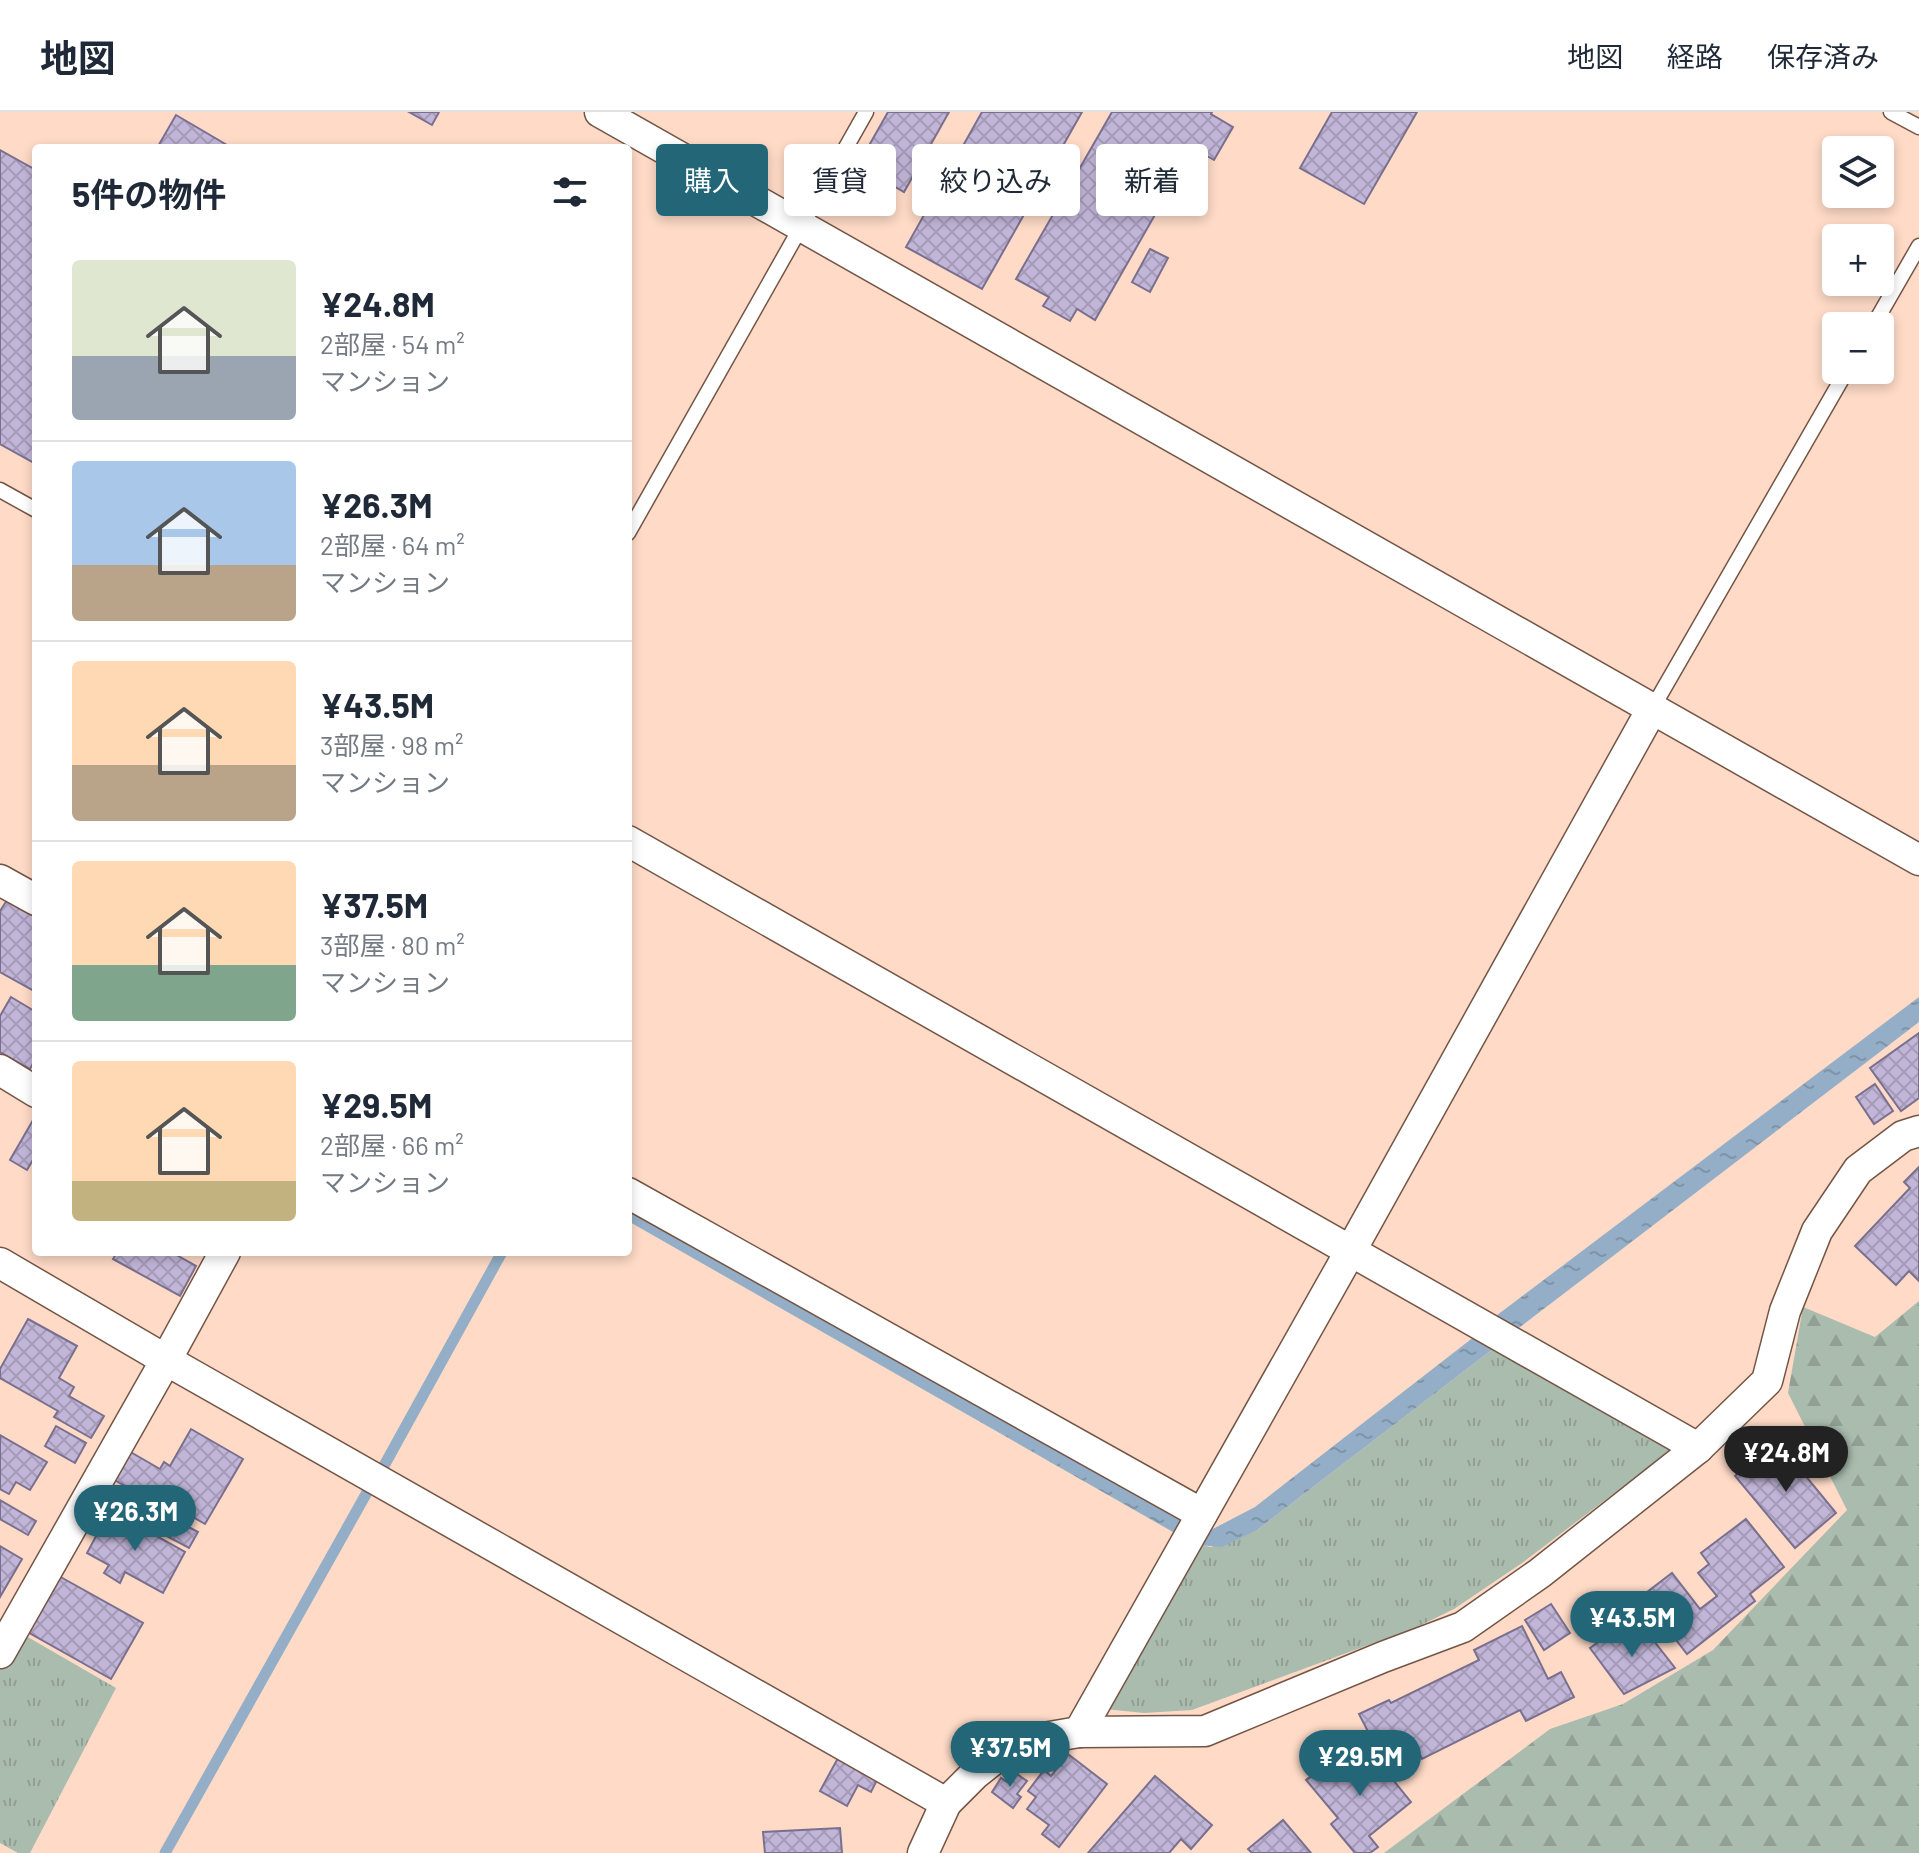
<!DOCTYPE html>
<html lang="ja">
<head>
<meta charset="utf-8">
<style>
  body { margin:0; font-family:Barlow,"Noto Sans JP",sans-serif; background:#f2f2f3; color:#1f2937; height:100vh; display:flex; flex-direction:column; font-size:30px; white-space:nowrap }
  * { box-sizing:border-box; margin:0 }
  p { font-size:26px; color:#747a83 }
  .icon { flex:none; width:44px; height:44px; fill:none; stroke:currentColor; stroke-width:2; stroke-linecap:round; stroke-linejoin:round }
  .map { position:relative; flex:1; overflow:hidden }
  .details { position:absolute; left:32px; top:32px; width:600px; height:1112px; display:flex; flex-direction:column; background:#fff; border-radius:8px; box-shadow:0 4px 12px #0003 }
  .details>* { flex:none }
  .guide { position:absolute; left:656px; top:32px; width:760px; height:72px; display:flex; gap:16px }
  .tools { position:absolute; left:1822px; top:24px; display:grid; gap:16px }
  .tools a { display:grid; place-items:center; width:72px; height:72px; border-radius:8px; background:#fff; box-shadow:0 4px 12px #0003; font-size:40px }
  .price { position:absolute; translate:-50% -68px; padding:0 18px; border-radius:28px; background:#226678; color:#fff; font-size:26px; line-height:52px; filter:drop-shadow(0 2px 4px #0008) }
  .price::after { content:''; position:absolute; left:50%; top:48px; width:24px; height:18px; margin-left:-12px; background:inherit; clip-path:polygon(0 0,100% 0,50% 100%) }
  .price.selected { background:#222; color:#fff }
  ul { padding:0; list-style:none }
  li { display:flex; align-items:center; gap:24px; height:200px; padding:0 40px }
  li+li { border-top:2px solid #e0e1e3 }
  li span { display:grid; place-items:center; flex:none; width:224px; height:160px; border-radius:8px; color:#555 }
  li>.icon { margin-inline-start:auto }
  span .icon { width:96px; height:96px; fill:#fffc; stroke-width:1 }
  li b { font-size:34px }
  h2 { display:flex; justify-content:space-between; align-items:center; height:96px; padding:0 40px; font-size:34px }
  .chip { padding:0 28px; border-radius:8px; background:#fff; box-shadow:0 4px 12px #0003; font-size:28px; line-height:72px }
  .chip.selected { background:#226678; color:#fff }
  header { display:flex; align-items:center; gap:48px; box-sizing:border-box; height:112px; padding:0 40px; background:#fff; border-bottom:2px solid #e0e1e3 }
  header strong { font-size:38px }
  nav { display:flex; gap:44px; margin-inline-start:auto; font-size:28px }
  .map>svg:first-child { display:block }
</style>
</head>
<body>
<header>
<strong>地図</strong>
<nav><a>地図</a><a>経路</a><a>保存済み</a></nav>
</header>
<div class="map">
<svg width="1919" height="1741" viewBox="0 0 1919 1741">
  <defs>
    <pattern id="grass-tufts" width="24" height="20" patternUnits="userSpaceOnUse" patternTransform="scale(2)"><rect width="24" height="20" fill="#a9bcae"/><path d="M3 7l-1-3M5 7V3M7 7l1-3M15 17l-1-3M17 17v-4M19 17l1-3" fill="none" stroke="#91a094"/></pattern>
    <pattern id="forest-firs" width="22" height="20" patternUnits="userSpaceOnUse" patternTransform="scale(2)"><rect width="22" height="20" fill="#a9bcae"/><path d="M5 1l3.5 6h-7zM16 11l3.5 6h-7z" fill="#91a094"/></pattern>
    <pattern id="water-ripples" width="26" height="14" patternUnits="userSpaceOnUse" patternTransform="scale(2)"><rect width="26" height="14" fill="#93aec6"/><path d="M2 4q2-2 4 0t4 0M15 11q2-2 4 0t4 0" fill="none" stroke="#7e94a9"/></pattern>
    <pattern id="building-cross-hatch" width="8" height="8" patternUnits="userSpaceOnUse" patternTransform="scale(2)"><rect width="8" height="8" fill="#c1b6d8"/><path d="M0 0l8 8M0 8l8-8" fill="none" stroke="#a59bb8"/></pattern>
  </defs>
  <rect width="100%" height="100%" fill="#fedac7"/>
  <g fill="url(#grass-tufts)">
    <path d="M1498,1233L1646,1314L1670,1339L1522,1451L1454,1497L1417,1515L1192,1598L1144,1601L1105,1597L1198,1433L1211,1435L1257,1418Z"/>
    <path d="M19,1520L116,1576L30,1741H18L0,1731V1558Z"/>
  </g>
  <path fill="url(#forest-firs)" d="M1919,1189V1741H1384L1550,1617L1623,1592L1713,1538L1847,1398L1788,1281L1803,1195L1875,1225Z"/>
  <g fill="url(#water-ripples)">
    <path d="M1919,885V910L1511,1222L1488,1210Z"/>
    <path d="M628,1090L1190,1408L1180,1424L628,1109Z"/>
    <path d="M1479,1221L1498,1233L1257,1418L1222,1435L1198,1433L1207,1420L1255,1395Z"/>
  </g>
  <g fill="none" stroke-linecap="round" stroke-linejoin="round">
    <g stroke="#93aec6" stroke-width="11">
      <path d="M380,1361L502,1140"/>
      <path d="M165,1741L370,1375"/>
    </g>
  </g>
  <g fill="url(#building-cross-hatch)" stroke="#7a708e" stroke-width="2">
    <path d="M409,0H439L432,13Z"/>
    <path d="M888,0H949L904,80L858,53Z"/>
    <path d="M982,0H1082L982,177L906,135Z"/>
    <path d="M1112,0H1212L1211,2L1233,15L1214,48L1193,36L1095,208L1077,197L1070,209L1043,194L1049,185L1016,167Z"/>
    <path d="M1332,0H1417L1364,92L1300,56Z"/>
    <path d="M176,3L232,36H157Z"/>
    <path d="M0,38L36,58V352L0,332Z"/>
    <path d="M1150,137L1168,146L1150,180L1132,170Z"/>
    <path d="M7,788L36,804V880L0,860V799Z"/>
    <path d="M11,885L36,900V946L30,957L0,940V904Z"/>
    <path d="M1919,921V986L1901,999L1870,956Z"/>
    <path d="M1875,972L1893,999L1874,1012L1856,985Z"/>
    <path d="M36,1003V1047L34,1046L27,1058L10,1048Z"/>
    <path d="M1919,1055V1169L1909,1159L1896,1173L1855,1134L1910,1076L1904,1070Z"/>
    <path d="M117,1140H171L196,1154L180,1184L113,1147Z"/>
    <path d="M28,1207L77,1234L59,1266L74,1275L69,1284L104,1304L91,1326L54,1305L58,1299L0,1266V1257Z"/>
    <path d="M56,1314L86,1331L75,1351L45,1334Z"/>
    <path d="M191,1317L243,1347L205,1412L163,1388L160,1394L111,1366L127,1338L160,1357L164,1350L170,1354Z"/>
    <path d="M0,1323L47,1350L30,1378L16,1370L9,1382L0,1377Z"/>
    <path d="M1777,1329L1836,1401L1795,1436L1735,1364Z"/>
    <path d="M0,1388L36,1409L28,1423L0,1407Z"/>
    <path d="M155,1397L198,1420L189,1436L146,1413Z"/>
    <path d="M110,1398L185,1440L163,1481L125,1460L120,1471L104,1461L109,1453L87,1441Z"/>
    <path d="M1746,1407L1784,1455L1750,1482L1755,1489L1687,1542L1642,1484L1672,1461L1700,1497L1717,1484L1698,1461L1709,1452L1701,1441Z"/>
    <path d="M0,1434L22,1447L0,1485Z"/>
    <path d="M57,1463L143,1511L111,1567L26,1519Z"/>
    <path d="M1551,1492L1570,1521L1544,1538L1525,1508Z"/>
    <path d="M1522,1514L1548,1567L1561,1560L1574,1585L1526,1609L1520,1598L1422,1647L1411,1625L1379,1641L1359,1602L1389,1588L1391,1591L1479,1548L1474,1538Z"/>
    <path d="M1643,1515L1675,1556L1624,1582L1590,1536L1615,1518L1624,1527Z"/>
    <path d="M1364,1632L1411,1690L1369,1724L1378,1735L1370,1741H1355L1331,1712L1338,1706L1306,1668L1319,1658L1325,1664Z"/>
    <path d="M1068,1642L1107,1672L1059,1735L1042,1722L1049,1713L1027,1697L1036,1685L1028,1679L1044,1658L1051,1664Z"/>
    <path d="M838,1646L877,1668L871,1680L858,1673L847,1694L820,1679Z"/>
    <path d="M1014,1660L1027,1669L1017,1682L1021,1685L1013,1696L992,1680L1001,1666L1007,1670Z"/>
    <path d="M1155,1664L1212,1713L1191,1737L1181,1727L1169,1741H1088Z"/>
    <path d="M1283,1708L1311,1741H1252L1248,1737Z"/>
    <path d="M840,1716L842,1741H765L763,1720Z"/>
  </g>
  <g fill="none" stroke-linecap="round" stroke-linejoin="round">
    <g stroke="#745545" stroke-width="17">
      <g id="lane">
        <path d="M1891,0L1919,15"/>
        <path d="M1873,214L1919,134"/>
        <path d="M0,378L36,398"/>
        <path d="M628,421L866,0"/>
        <path d="M1652,597L1847,258"/>
      </g>
    </g>
    <g stroke="#745545" stroke-width="33">
      <g id="street">
        <path d="M600,0L1919,748"/>
        <path d="M628,729L1698,1336"/>
        <path d="M0,768L36,788"/>
        <path d="M0,958L36,980"/>
        <path d="M628,1081L1202,1402"/>
        <path d="M0,1151L166,1248L946,1691"/>
        <path d="M0,1541L166,1248L225,1140"/>
        <path d="M1079,1620L1350,1140L1652,597"/>
        <path d="M923,1741L946,1691L975,1662L1014,1631L1079,1620L1205,1619L1383,1545L1463,1515L1540,1461L1698,1336L1767,1269L1785,1199L1817,1119L1858,1058L1903,1024L1919,1019"/>
      </g>
    </g>
    <use href="#lane" stroke="#fff" stroke-width="14"/>
    <use href="#street" stroke="#fff" stroke-width="30"/>
  </g>
</svg>
<div class="tools">
<a><svg class="icon" aria-label="layers" viewBox="0 0 24 24"><path d="M12 4l9 5-9 5-9-5zM3 14l9 5 9-5"/></svg></a>
<a>+</a>
<a>−</a>
</div>
<b class="price selected" style="left:1786px;top:1382px">¥24.8M</b>
<b class="price" style="left:135px;top:1441px">¥26.3M</b>
<b class="price" style="left:1632px;top:1547px">¥43.5M</b>
<b class="price" style="left:1010px;top:1677px">¥37.5M</b>
<b class="price" style="left:1360px;top:1686px">¥29.5M</b>
<div class="guide">
<a class="chip selected">購入</a>
<a class="chip">賃貸</a>
<a class="chip">絞り込み</a>
<a class="chip">新着</a>
</div>
<section class="details">
<h2>5件の物件<svg class="icon" aria-label="filters" viewBox="0 0 24 24"><path d="M4 7h16M4 17h16"/><circle cx="9" cy="7" r="2"/><circle cx="15" cy="17" r="2"/></svg></h2>
<ul>
<li><span style="background:linear-gradient(#dfe7d0 60%,#9aa5b1 0)"><svg class="icon" aria-label="home" viewBox="0 0 24 24"><path d="M3 11l9-7 9 7M6 9v11h12V9"/></svg></span><div><b>¥24.8M</b><p>2部屋 · 54 m²</p><p>マンション</p></div></li>
<li><span style="background:linear-gradient(#a9c7e8 65%,#b9a48a 0)"><svg class="icon" aria-label="home" viewBox="0 0 24 24"><path d="M3 11l9-7 9 7M6 9v11h12V9"/></svg></span><div><b>¥26.3M</b><p>2部屋 · 64 m²</p><p>マンション</p></div></li>
<li><span style="background:linear-gradient(#ffd9b3 65%,#b9a48a 0)"><svg class="icon" aria-label="home" viewBox="0 0 24 24"><path d="M3 11l9-7 9 7M6 9v11h12V9"/></svg></span><div><b>¥43.5M</b><p>3部屋 · 98 m²</p><p>マンション</p></div></li>
<li><span style="background:linear-gradient(#ffd9b3 65%,#7fa58c 0)"><svg class="icon" aria-label="home" viewBox="0 0 24 24"><path d="M3 11l9-7 9 7M6 9v11h12V9"/></svg></span><div><b>¥37.5M</b><p>3部屋 · 80 m²</p><p>マンション</p></div></li>
<li><span style="background:linear-gradient(#ffd9b3 75%,#c2b280 0)"><svg class="icon" aria-label="home" viewBox="0 0 24 24"><path d="M3 11l9-7 9 7M6 9v11h12V9"/></svg></span><div><b>¥29.5M</b><p>2部屋 · 66 m²</p><p>マンション</p></div></li>
</ul>
</section>
</div>
</body>
</html>
